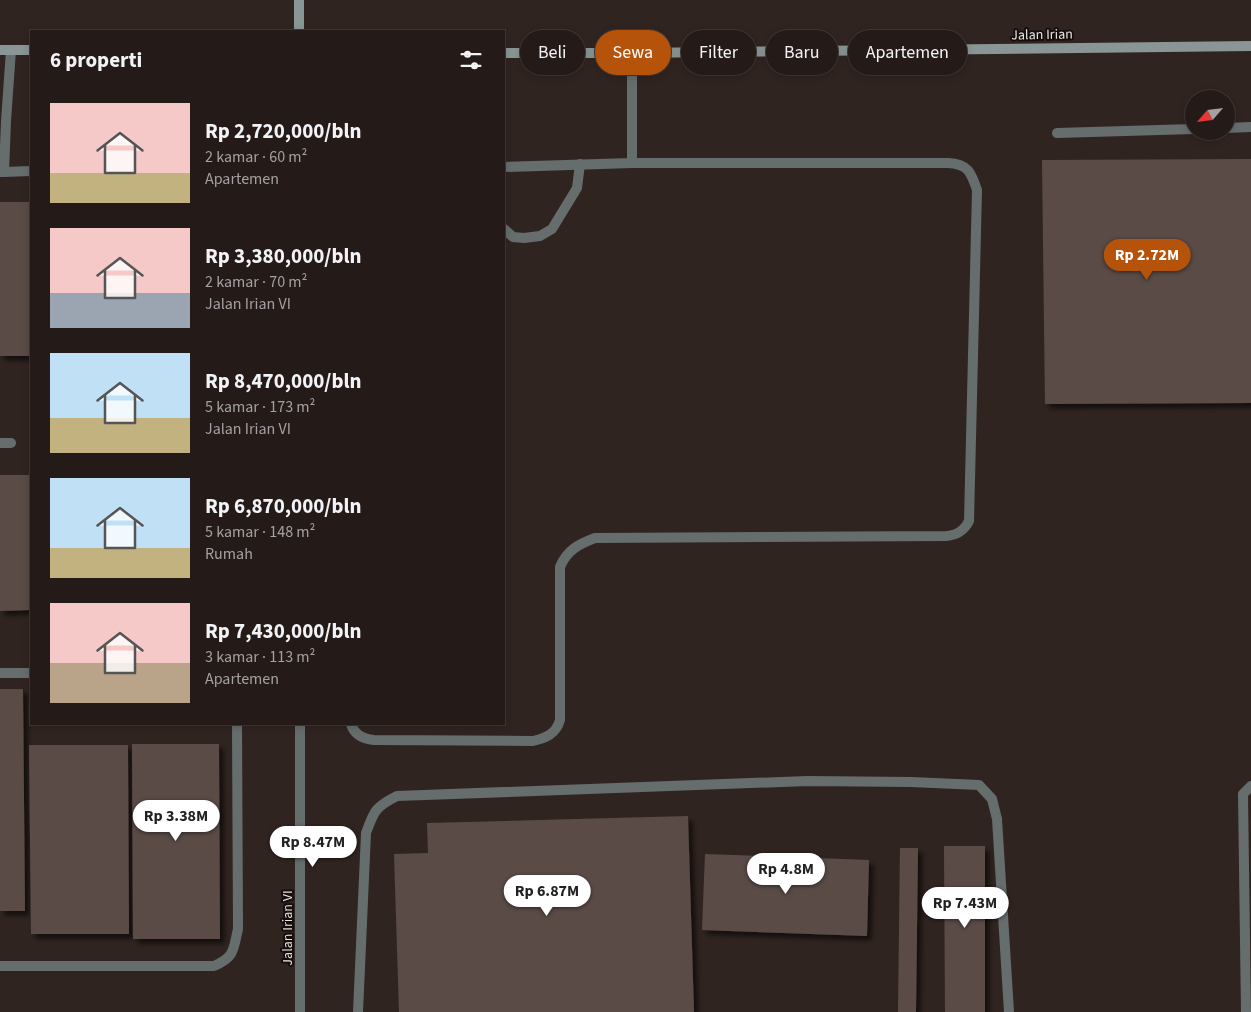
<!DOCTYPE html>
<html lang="id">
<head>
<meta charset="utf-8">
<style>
  body { margin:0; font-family:"Source Sans 3",sans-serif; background:#302825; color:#f1f3f6; height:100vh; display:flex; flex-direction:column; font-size:19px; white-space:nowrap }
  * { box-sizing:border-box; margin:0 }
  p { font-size:16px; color:#a3a1a2 }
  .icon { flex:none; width:28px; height:28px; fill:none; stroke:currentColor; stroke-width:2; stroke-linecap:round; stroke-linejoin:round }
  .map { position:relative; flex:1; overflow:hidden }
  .side { position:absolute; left:30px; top:30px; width:475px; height:695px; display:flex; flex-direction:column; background:#241b18; border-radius:0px; box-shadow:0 2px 8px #0003,0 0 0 1px #413937 }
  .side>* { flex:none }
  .hud { position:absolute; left:520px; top:30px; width:475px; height:45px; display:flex; gap:10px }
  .needle { width:32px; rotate:242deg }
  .fabs { position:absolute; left:1185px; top:90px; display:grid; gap:10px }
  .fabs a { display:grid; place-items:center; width:50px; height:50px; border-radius:50%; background:#241b18; box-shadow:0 2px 8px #0003,0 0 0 1px #413937; font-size:25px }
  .price { position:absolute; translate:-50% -42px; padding:0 11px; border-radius:18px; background:#fff; color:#222; font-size:16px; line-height:32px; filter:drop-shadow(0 1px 2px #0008) }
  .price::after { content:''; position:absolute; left:50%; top:30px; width:15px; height:11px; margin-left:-8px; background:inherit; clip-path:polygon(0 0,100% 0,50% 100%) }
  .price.selected { background:#b45309; color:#fff }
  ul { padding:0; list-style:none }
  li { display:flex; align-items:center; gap:15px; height:125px; padding:0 20px }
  li span { display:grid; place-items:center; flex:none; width:140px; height:100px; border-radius:0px; color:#555 }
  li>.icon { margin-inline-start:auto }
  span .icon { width:60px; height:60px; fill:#fffc; stroke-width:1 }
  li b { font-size:21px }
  h2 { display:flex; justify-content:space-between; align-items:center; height:60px; padding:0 20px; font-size:21px }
  .chip { padding:0 18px; border-radius:22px; background:#241b18; box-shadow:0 2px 8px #0003,0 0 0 1px #413937; font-size:18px; line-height:45px }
  .chip.selected { background:#b45309; color:#fff }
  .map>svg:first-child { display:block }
</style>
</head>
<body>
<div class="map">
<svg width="1251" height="1012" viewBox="0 0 1251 1012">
  <defs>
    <filter id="shadow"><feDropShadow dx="4.5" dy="4.5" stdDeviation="2.5" flood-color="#0009"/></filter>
  </defs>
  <rect width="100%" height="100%" fill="#302420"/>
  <g fill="#5a4c47" filter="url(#shadow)">
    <path d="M1251,159V403L1045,404L1042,160Z"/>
    <rect x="0" y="202" width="31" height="154"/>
    <path d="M0,475H31V610L0,611Z"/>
    <path d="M0,689H23L25,911H0Z"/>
    <path d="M132,744H219L220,939H133Z"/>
    <path d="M29,745H128L129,934H31Z"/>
    <path d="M688,816L694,1012H399L394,854L428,853L427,823Z"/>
    <path d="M944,846H985V1012H945Z"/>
    <path d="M900,848H918L916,1012H898Z"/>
    <path d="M705,854L869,860L867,936L702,930Z"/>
  </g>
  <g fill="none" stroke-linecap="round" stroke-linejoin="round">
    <g stroke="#666e6d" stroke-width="10">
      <path d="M1226,128L1251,127"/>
      <path d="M1057,133L1194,129"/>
      <path d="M504,167L632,163V53"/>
      <path d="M0,172H4L6,121L11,50"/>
      <path d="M4,172L31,171"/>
      <path d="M504,229L513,237L524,238L540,236L552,229L577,188L580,164"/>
      <path d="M0,443H11"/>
      <path d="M0,673H31"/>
      <path d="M351,724C354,734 363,739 374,740L533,741C546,738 556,734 560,720V567C567,550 579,544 595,538L946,536C957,535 964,531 969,521L977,190C971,172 968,164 948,163H632"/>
      <path d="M0,966H214C235,957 233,950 238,929L237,724"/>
      <path d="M358,1012L366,833C374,811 375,807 397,796L808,781L911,782L979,785L992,799L997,819L1009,1012"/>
      <path d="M1246,1012L1243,794L1251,786"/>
    </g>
    <path stroke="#666e6d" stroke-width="10" d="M300,724V1012"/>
    <g stroke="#8a9595" stroke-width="10">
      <path d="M299,31V0"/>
      <path d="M0,50H31"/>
      <path d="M504,53H632L1251,46"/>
    </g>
  </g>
  <g text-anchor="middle" stroke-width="4" stroke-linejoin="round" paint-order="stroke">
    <g font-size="14" fill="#ece4e1" stroke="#140f0d">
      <text transform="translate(1042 34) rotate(-1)" y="5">Jalan Irian</text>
      <text transform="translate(287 928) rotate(-90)" y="5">Jalan Irian VI</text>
    </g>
  </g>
</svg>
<div class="fabs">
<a><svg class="needle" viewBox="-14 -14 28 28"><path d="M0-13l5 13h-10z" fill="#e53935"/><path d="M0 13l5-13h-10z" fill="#a3a1a2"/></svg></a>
</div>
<b class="price selected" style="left:1147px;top:281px">Rp 2.72M</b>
<b class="price" style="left:176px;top:842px">Rp 3.38M</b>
<b class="price" style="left:313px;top:868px">Rp 8.47M</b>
<b class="price" style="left:786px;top:895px">Rp 4.8M</b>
<b class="price" style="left:547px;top:917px">Rp 6.87M</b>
<b class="price" style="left:965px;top:929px">Rp 7.43M</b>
<div class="hud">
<a class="chip">Beli</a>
<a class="chip selected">Sewa</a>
<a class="chip">Filter</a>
<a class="chip">Baru</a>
<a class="chip">Apartemen</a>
</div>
<section class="side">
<h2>6 properti<svg class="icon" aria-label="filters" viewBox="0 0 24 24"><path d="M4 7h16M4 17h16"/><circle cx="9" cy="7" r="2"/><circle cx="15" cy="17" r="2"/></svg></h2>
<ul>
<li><span style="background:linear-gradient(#f6c9c9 70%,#c2b280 0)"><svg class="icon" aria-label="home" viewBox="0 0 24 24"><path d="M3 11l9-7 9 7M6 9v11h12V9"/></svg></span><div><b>Rp 2,720,000/bln</b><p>2 kamar · 60 m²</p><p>Apartemen</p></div></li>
<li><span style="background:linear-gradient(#f6c9c9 65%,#9aa5b1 0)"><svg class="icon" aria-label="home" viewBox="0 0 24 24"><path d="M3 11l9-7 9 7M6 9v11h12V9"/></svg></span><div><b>Rp 3,380,000/bln</b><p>2 kamar · 70 m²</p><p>Jalan Irian VI</p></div></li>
<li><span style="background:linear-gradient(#bfe0f5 65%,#c2b280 0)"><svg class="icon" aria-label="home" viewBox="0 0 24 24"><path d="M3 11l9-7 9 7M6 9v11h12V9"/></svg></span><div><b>Rp 8,470,000/bln</b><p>5 kamar · 173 m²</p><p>Jalan Irian VI</p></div></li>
<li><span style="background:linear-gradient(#bfe0f5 70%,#c2b280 0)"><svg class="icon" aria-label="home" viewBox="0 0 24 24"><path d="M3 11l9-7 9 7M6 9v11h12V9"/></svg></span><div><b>Rp 6,870,000/bln</b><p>5 kamar · 148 m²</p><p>Rumah</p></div></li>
<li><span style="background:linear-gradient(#f6c9c9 60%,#b9a48a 0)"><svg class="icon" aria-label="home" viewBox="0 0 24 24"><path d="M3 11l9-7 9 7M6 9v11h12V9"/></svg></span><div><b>Rp 7,430,000/bln</b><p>3 kamar · 113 m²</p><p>Apartemen</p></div></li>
</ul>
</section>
</div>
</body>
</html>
